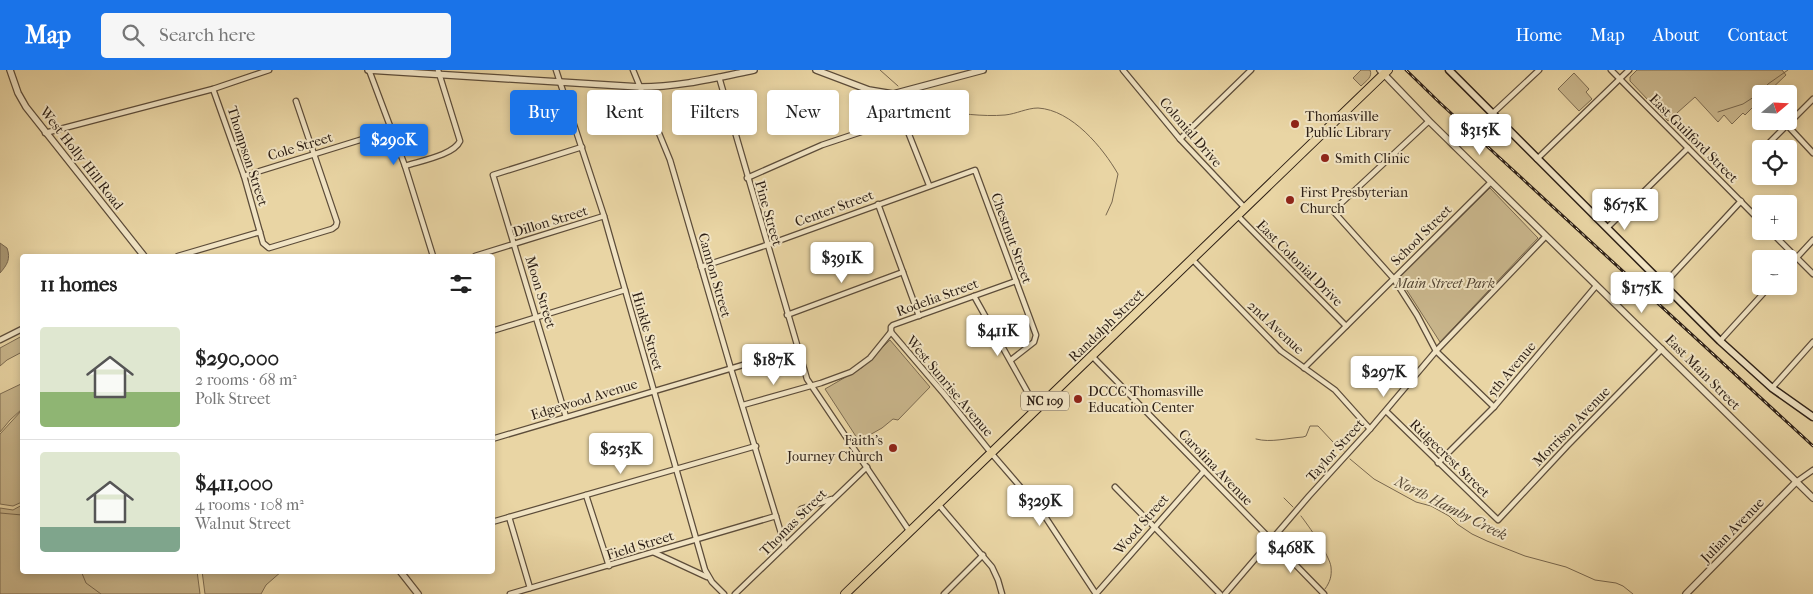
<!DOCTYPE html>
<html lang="en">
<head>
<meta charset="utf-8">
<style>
  body { margin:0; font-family:"IM FELL French Canon",serif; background:#f6f6f6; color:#222; height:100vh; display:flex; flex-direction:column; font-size:19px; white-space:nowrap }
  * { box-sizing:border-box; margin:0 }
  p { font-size:16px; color:#767676 }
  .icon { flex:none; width:28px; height:28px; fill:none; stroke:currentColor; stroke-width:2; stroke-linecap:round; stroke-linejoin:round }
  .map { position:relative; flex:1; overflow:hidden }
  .panel { position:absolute; left:20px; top:184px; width:475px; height:320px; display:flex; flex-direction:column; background:#fff; border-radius:5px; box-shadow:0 2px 8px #0003 }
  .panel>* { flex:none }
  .top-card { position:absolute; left:510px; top:20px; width:475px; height:45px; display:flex; gap:10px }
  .needle { width:32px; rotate:71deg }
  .buttons { position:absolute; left:1752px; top:15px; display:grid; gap:10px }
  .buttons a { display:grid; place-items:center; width:45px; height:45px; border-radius:5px; background:#fff; box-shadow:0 2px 8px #0003; font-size:25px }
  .price { position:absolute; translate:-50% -42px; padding:0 11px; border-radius:5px; background:#fff; color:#222; font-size:16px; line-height:32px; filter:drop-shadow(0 1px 2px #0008) }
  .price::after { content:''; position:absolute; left:50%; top:30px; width:15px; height:11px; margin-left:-8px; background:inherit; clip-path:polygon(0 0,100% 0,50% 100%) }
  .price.current { background:#1a73e8; color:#fff }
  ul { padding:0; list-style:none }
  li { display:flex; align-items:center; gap:15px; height:125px; padding:0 20px }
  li+li { border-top:1px solid #e0e0e0 }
  li span { display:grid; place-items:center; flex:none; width:140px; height:100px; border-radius:5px; color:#555 }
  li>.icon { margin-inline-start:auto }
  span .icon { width:60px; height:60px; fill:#fffc; stroke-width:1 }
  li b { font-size:21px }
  h2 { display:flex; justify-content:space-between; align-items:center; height:60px; padding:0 20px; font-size:21px }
  .chip { padding:0 18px; border-radius:5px; background:#fff; box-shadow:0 2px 8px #0003; font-size:18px; line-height:45px }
  .chip.current { background:#1a73e8; color:#fff }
  header { display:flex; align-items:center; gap:30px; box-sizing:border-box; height:70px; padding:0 25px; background:#1a73e8; color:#fff }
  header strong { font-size:24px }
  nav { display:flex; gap:28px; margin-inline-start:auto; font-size:18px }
  .search { width:350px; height:45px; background:#f6f6f6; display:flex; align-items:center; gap:12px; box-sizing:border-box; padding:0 18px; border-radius:5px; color:#767676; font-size:19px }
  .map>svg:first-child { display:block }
</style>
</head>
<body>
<header>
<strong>Map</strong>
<div class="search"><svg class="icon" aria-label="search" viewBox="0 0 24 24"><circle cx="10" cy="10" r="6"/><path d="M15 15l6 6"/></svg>Search here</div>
<nav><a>Home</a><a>Map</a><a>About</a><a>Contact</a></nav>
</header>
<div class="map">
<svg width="1813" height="524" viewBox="0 0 1813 524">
  <rect width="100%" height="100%" fill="#e9d5a4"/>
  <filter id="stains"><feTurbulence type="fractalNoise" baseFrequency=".004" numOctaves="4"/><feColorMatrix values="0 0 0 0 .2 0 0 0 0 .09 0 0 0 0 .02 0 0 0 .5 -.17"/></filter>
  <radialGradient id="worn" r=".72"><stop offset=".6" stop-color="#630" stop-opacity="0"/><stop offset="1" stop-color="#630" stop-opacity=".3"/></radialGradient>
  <g fill="#c9b68c" stroke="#7c6b51">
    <path d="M1361,0H1370C1373,7 1366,11 1361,16L1353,8Z"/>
    <path d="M1637,0H1782L1786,5L1766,24H1761V29L1745,45L1743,43L1732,54L1724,45L1718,52L1695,27L1668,51L1630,11V7Z"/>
    <path d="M1574,3L1589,19L1586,22L1592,29L1579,41L1558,19Z"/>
    <path d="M1490,118L1538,168L1440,272L1399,208Z"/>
    <path d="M22,266V282L7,290L0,296V278Z"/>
    <path d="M890,270L930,317L898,350L893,349L882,358L859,371L825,319L863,297Z"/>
    <path d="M21,314H22V339L10,350L0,362V324Z"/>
    <path d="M22,340V432L13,436L0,434V364Z"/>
    <path d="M22,435V501H197L200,524H0V438L13,440Z"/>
    <path d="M202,501H282L266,515L261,524H205Z"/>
  </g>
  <path fill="#a99774" stroke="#78674e" d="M0,173L7,178C11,189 7,195 0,203Z"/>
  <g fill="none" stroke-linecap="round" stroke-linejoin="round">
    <g stroke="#78674e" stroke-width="1">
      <path d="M880,0L898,16"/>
      <path d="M902,26L909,37L916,38"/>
      <path d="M936,41C959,43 982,47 1005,45C1016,44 1027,38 1038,38C1072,40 1103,78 1118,104L1112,132L1106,145"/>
      <path d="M1718,42L1743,34L1760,23L1768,14L1788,0"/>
      <path d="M1256,369C1271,373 1287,368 1303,367L1306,366L1310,356H1318L1333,372L1344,381"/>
      <path d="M1350,389L1374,409L1416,432L1431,436L1449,446L1457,454L1472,464L1487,471L1525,486L1566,497L1595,510L1616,513L1623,516L1633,524"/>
      <path d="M1284,428L1293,437"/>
      <path d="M0,443L22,445"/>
      <path d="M1301,446C1308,455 1330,486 1331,497C1332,506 1330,512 1325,519"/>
      <path d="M81,501L86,513L101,524"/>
    </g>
    <g stroke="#5d4d3a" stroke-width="7">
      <g id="minor">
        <path d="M369,0L405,96L433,186"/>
        <path d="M556,0L604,146L705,500L712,512L724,524"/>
        <path d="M633,0L670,90L731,299L785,476"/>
        <path d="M1123,0L1180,69L1245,138"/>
        <path d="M1611,0L1761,152"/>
        <path d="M719,7L807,309L910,462"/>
        <path d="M213,19L244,106L263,173L269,178L332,159L336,156L337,152L296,31"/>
        <path d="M893,24L929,115"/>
        <path d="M1492,44L1539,0"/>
        <path d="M1429,51L1337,137L1334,142L1394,209L1417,245L1436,281L1494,337"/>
        <path d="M1787,55L1813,83"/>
        <path d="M45,63L213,19L269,0"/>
        <path d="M1180,69L1251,0"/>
        <path d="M1766,76L1813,29"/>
        <path d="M1537,89L1629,0"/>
        <path d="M405,96C420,91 454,85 460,71L438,0"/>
        <path d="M244,106L392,60"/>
        <path d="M747,108L822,75L903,48"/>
        <path d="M878,134L919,246"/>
        <path d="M1237,145L1346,256"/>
        <path d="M1607,158L1688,78"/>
        <path d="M1770,161L1813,204"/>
        <path d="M178,186L260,162"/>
        <path d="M475,186L604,146"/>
        <path d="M1192,189L1281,281L1335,320L1370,359"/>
        <path d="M1789,196L1813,170"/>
        <path d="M701,197L767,175L975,100L1036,265L1034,272L1011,290"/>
        <path d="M1663,215L1741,131"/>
        <path d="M974,226L1037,339"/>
        <path d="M787,245L903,202"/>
        <path d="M492,261L625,220"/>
        <path d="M891,262L944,324L992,384L1042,442L1096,524"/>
        <path d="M0,270L22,259"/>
        <path d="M1720,271L1770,216"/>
        <path d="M1092,286L1324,524"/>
        <path d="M1304,298L1491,112"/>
        <path d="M1772,318L1813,272"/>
        <path d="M743,335L821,313L851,302L870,288L891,262V257L893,255L1016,211"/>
        <path d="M1386,341L1498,450L1567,376L1662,279"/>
        <path d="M566,347L493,105L582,77"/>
        <path d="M492,369L797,279"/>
        <path d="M1438,393L1494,337L1596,216"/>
        <path d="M1796,412L1813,400"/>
        <path d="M1115,417L1220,524"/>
        <path d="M586,425L609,496"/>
        <path d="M939,435L992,497L998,510L1002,524"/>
        <path d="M801,439L832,429"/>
        <path d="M509,447L530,518"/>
        <path d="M492,452L756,376"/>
        <path d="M653,482L707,507"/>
        <path d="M510,524L776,446"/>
        <path d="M735,524L867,397"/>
        <path d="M944,524L983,485"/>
        <path d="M1096,524L1204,401"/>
        <path d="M1225,524L1309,426L1370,359L1436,281L1546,166"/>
      </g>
    </g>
    <g stroke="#5d4d3a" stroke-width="8">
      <g id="tertiary">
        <path d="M10,0L18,23L26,37L144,186"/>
        <path d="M368,0L640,17C679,17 715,8 754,0"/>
        <path d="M816,0L869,20L893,24L983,0"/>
        <path d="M1380,0L1429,51L1813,428"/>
        <path d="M400,501L418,524"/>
        <path d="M1686,524L1796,412"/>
      </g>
    </g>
    <g stroke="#2e2016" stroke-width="9">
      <path id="secondary" d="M1449,0L1720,271L1772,318L1813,347"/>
    </g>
    <g stroke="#2e2016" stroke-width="10">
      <path id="primary" d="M845,524L1388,0"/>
    </g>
    <use href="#minor" stroke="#f1e4c4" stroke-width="4.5"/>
    <use href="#tertiary" stroke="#f1e4c4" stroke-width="5.5"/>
    <use href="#secondary" stroke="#f1e4c4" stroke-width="6"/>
    <use href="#primary" stroke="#e9d5a4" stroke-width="8"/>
    <g stroke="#2e2016" stroke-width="3">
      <path id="rail" d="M1406,0L1440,33L1813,376"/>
    </g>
    <use href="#rail" stroke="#f1e4c4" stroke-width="1" stroke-dasharray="4" stroke-linecap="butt"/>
  </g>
  <g fill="#8f2418" stroke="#f1e4c4" stroke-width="2">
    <circle cx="1295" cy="54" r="5"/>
    <circle cx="1325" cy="88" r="5"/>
    <circle cx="1290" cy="130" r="5"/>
    <circle cx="1078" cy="329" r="5"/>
    <circle cx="893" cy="378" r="5"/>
  </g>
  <g text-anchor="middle" stroke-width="4" stroke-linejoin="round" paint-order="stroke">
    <rect fill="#f1e4c4" stroke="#685b4a" stroke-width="1" x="1021" y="321.5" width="48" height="19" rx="4"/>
    <g font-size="12" font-weight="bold" fill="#2e2016">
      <text x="1045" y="335">NC 109</text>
    </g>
    <g font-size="14" fill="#2e2016" stroke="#f1e4c4" text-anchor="start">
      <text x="1305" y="51">Thomasville<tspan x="1305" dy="16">Public Library</tspan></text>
      <text x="1335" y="93">Smith Clinic</text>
      <text x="1300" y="127">First Presbyterian<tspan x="1300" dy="16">Church</tspan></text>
      <text x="1088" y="326">DCCC Thomasville<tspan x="1088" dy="16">Education Center</tspan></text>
      <text x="883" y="375" text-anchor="end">Faith's<tspan x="883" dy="16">Journey Church</tspan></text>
    </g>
    <g font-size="14" fill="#2e2016" stroke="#f1e4c4">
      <text transform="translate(1191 62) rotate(49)" y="5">Colonial Drive</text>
      <text transform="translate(1694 68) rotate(45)" y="5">East Guilford Street</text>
      <text transform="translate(300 76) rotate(-17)" y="5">Cole Street</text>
      <text transform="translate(248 86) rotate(72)" y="5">Thompson Street</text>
      <text transform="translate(82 88) rotate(52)" y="5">West Holly Hill Road</text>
      <text transform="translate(834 138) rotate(-20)" y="5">Center Street</text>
      <text transform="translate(769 143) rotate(74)" y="5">Pine Street</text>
      <text transform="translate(550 151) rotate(-17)" y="5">Dillon Street</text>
      <text transform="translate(1421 165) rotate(-45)" y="5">School Street</text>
      <text transform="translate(1012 168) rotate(70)" y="5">Chestnut Street</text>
      <text transform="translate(1300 193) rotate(45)" y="5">East Colonial Drive</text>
      <text transform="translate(715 205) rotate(74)" y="5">Cannon Street</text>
      <text transform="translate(541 222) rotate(73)" y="5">Moon Street</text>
      <text transform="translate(937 227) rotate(-20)" y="5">Rodelia Street</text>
      <text transform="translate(1106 255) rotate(-44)" y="5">Randolph Street</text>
      <text transform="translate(1276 257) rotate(43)" y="5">2nd Avenue</text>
      <text transform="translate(648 261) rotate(74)" y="5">Hinkle Street</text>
      <text transform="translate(1511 299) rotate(-50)" y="5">5th Avenue</text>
      <text transform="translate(1703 302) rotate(45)" y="5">East Main Street</text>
      <text transform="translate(950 316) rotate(50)" y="5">West Sunrise Avenue</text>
      <text transform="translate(584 329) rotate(-17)" y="5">Edgewood Avenue</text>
      <text transform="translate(1571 356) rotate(-46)" y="5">Morrison Avenue</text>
      <text transform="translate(1335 380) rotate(-48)" y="5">Taylor Street</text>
      <text transform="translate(1450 388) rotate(44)" y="5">Ridgecrest Street</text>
      <text transform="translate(1216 397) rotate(46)" y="5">Carolina Avenue</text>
      <text transform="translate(793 452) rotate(-45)" y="5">Thomas Street</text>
      <text transform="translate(1141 454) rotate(-49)" y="5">Wood Street</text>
      <text transform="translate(1732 460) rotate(-46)" y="5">Julian Avenue</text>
      <text transform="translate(640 475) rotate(-17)" y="5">Field Street</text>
    </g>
    <g font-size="14" font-style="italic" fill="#554634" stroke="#f1e4c4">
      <text x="1445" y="218">Main Street Park</text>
    </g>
    <g font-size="15" font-style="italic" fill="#594a37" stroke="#f1e4c4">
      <text transform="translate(1451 438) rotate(27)" y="5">North Hamby Creek</text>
    </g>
  </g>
  <rect width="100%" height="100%" filter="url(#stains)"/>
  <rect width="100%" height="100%" fill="url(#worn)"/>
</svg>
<div class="buttons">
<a><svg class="needle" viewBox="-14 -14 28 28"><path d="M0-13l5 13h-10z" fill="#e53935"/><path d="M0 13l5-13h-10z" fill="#767676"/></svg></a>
<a><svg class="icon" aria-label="locate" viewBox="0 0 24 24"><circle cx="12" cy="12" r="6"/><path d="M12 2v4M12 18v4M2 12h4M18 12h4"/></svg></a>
<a>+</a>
<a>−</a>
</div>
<b class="price" style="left:1480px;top:86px">$315K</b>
<b class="price current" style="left:394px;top:96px">$290K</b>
<b class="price" style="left:1625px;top:161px">$675K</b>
<b class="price" style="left:842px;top:214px">$391K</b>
<b class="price" style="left:1642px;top:244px">$175K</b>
<b class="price" style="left:998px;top:287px">$411K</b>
<b class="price" style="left:774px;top:316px">$187K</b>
<b class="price" style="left:1384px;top:328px">$297K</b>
<b class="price" style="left:621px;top:405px">$253K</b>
<b class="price" style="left:1040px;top:457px">$329K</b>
<b class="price" style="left:1291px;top:504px">$468K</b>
<div class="top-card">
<a class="chip current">Buy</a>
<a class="chip">Rent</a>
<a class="chip">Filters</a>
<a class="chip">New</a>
<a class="chip">Apartment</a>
</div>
<section class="panel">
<h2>11 homes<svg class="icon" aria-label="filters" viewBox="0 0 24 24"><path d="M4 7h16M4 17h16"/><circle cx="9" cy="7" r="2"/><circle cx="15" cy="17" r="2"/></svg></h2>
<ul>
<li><span style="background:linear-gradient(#dfe7d0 65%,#8fb573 0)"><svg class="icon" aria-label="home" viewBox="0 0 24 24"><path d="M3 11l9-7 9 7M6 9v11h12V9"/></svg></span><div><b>$290,000</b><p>2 rooms · 68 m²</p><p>Polk Street</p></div></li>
<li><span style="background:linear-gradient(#dfe7d0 75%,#7fa58c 0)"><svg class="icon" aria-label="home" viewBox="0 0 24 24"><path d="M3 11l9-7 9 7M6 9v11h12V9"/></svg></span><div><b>$411,000</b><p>4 rooms · 108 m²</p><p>Walnut Street</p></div></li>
</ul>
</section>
</div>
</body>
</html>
